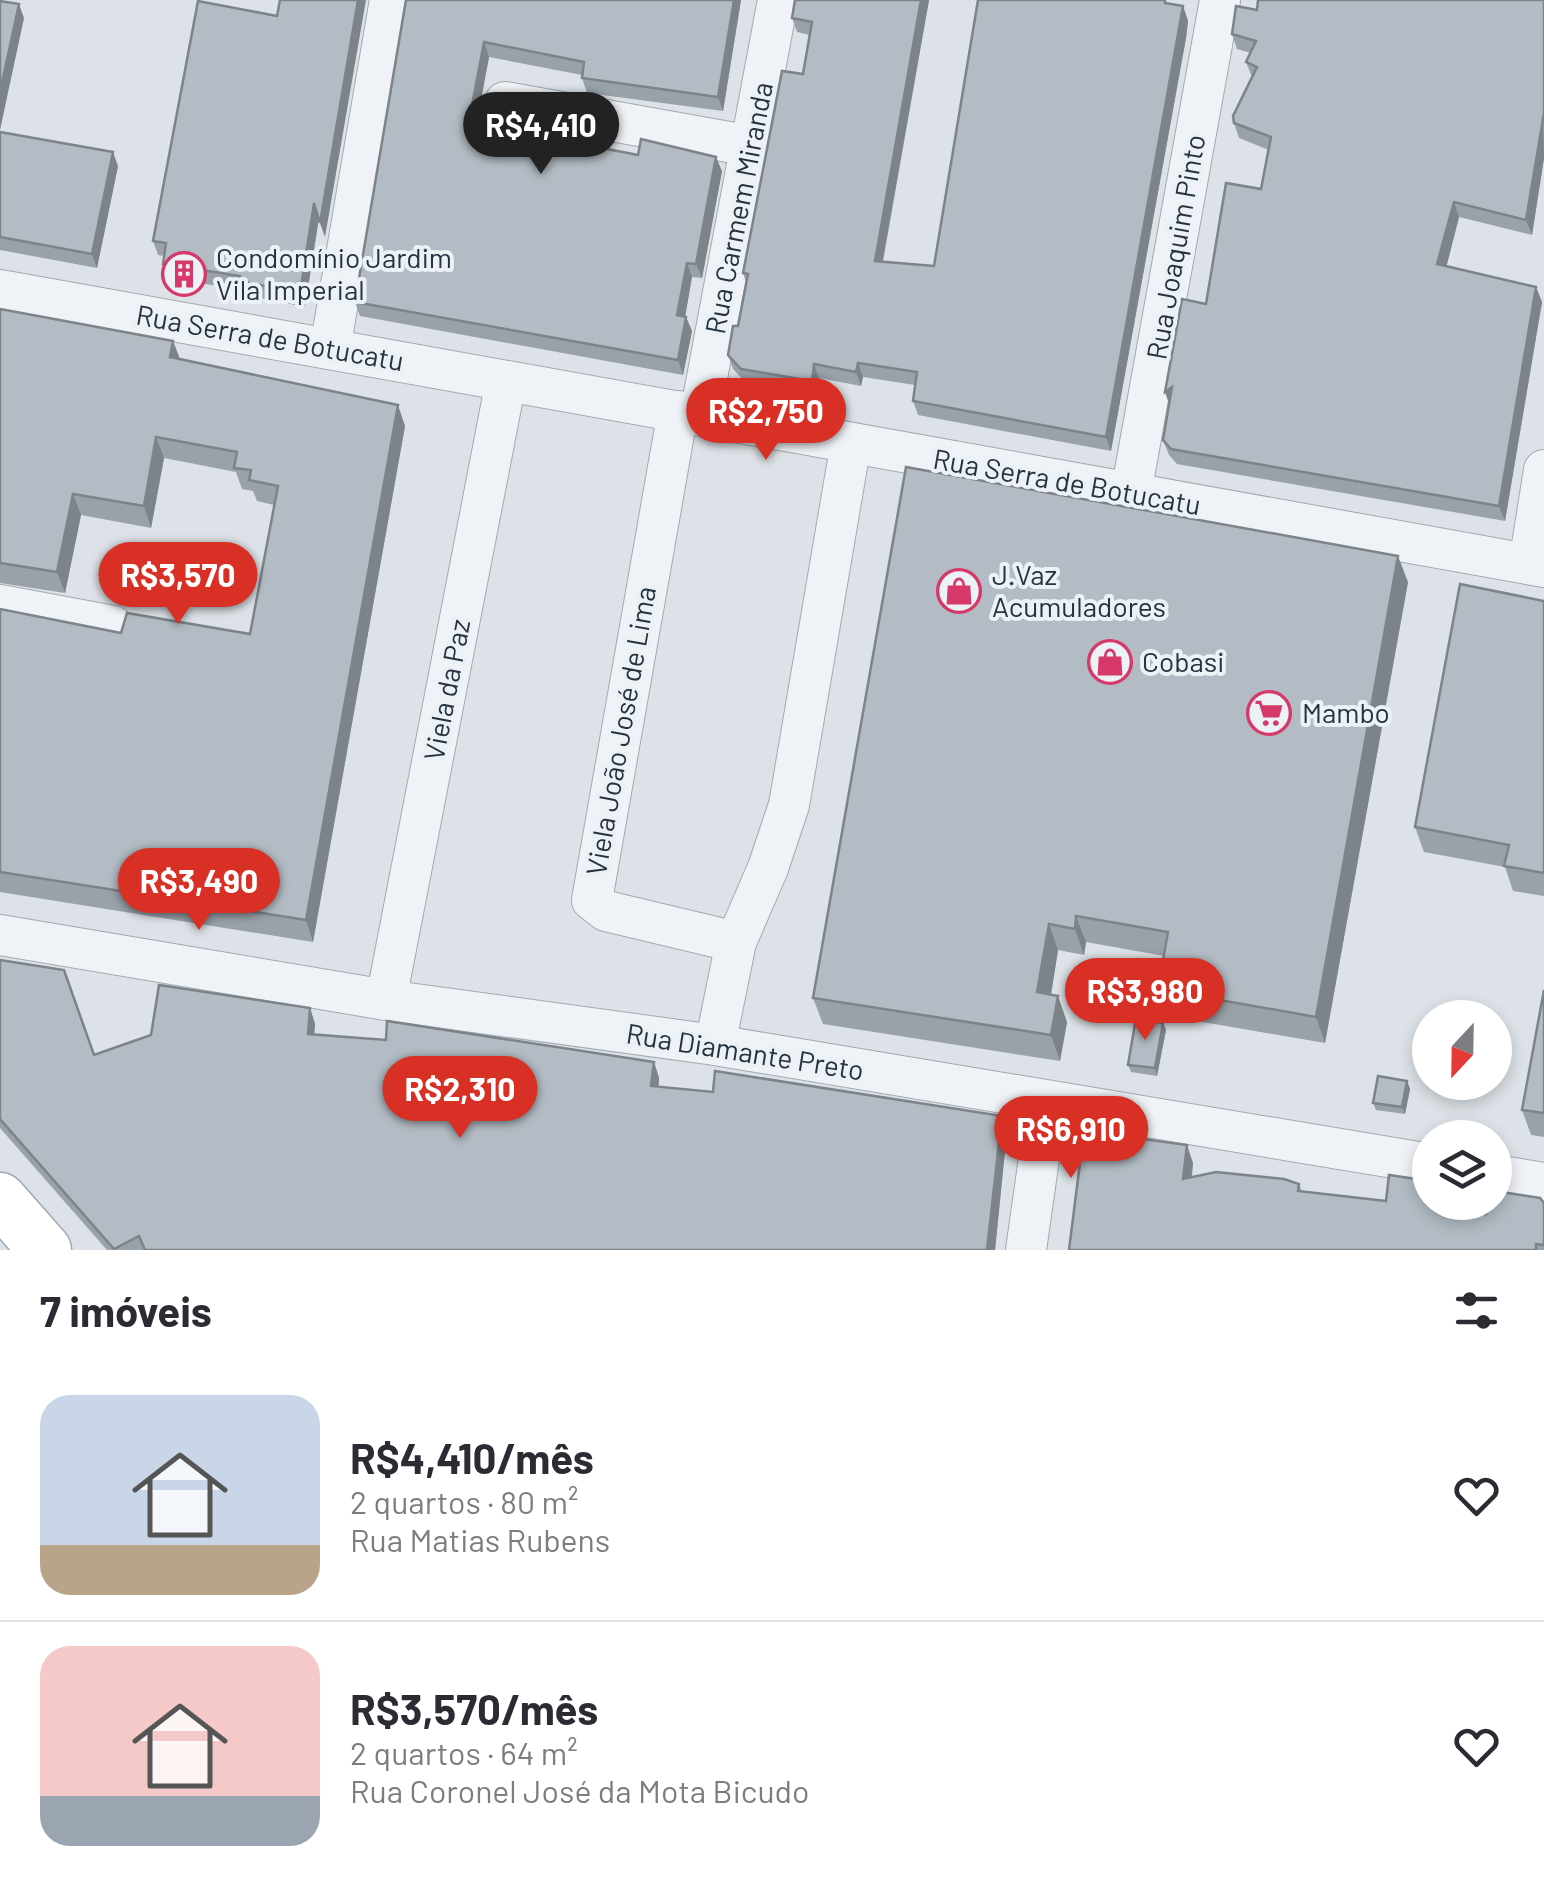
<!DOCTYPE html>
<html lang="pt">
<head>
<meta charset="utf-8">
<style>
  body { margin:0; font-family:Barlow,sans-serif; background:#f2f2f3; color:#2b2b33; height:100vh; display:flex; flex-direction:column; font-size:38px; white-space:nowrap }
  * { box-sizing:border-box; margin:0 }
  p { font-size:32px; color:#7c7c81 }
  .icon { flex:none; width:55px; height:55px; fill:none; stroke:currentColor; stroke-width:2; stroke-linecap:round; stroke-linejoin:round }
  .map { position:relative; height:1250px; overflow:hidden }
  .sheet { display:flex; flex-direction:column; background:#fff; flex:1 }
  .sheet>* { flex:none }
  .needle { width:65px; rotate:202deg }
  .controls { position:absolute; left:1412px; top:1000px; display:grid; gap:20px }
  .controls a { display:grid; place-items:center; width:100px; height:100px; border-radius:50%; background:#fff; box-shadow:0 5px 15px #0003; font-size:50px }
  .price { position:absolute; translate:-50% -85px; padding:0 22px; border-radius:35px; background:#d93025; color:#fff; font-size:32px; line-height:65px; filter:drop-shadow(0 2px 5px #0008) }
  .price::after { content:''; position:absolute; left:50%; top:60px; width:30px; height:22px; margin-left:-15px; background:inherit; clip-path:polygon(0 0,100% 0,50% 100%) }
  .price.active { background:#222; color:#fff }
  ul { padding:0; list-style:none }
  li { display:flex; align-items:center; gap:30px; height:250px; padding:0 40px }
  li+li { border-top:2px solid #e1e1e2 }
  li span { display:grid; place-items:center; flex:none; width:280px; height:200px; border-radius:30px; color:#555 }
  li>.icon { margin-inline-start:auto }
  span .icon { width:120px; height:120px; fill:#fffc; stroke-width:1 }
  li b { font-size:42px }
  h2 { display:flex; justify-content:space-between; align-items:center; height:120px; padding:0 40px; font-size:42px }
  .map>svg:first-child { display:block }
</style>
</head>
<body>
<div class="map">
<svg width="1544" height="1250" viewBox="0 0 1544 1250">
  <rect width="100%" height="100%" fill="#dce2e7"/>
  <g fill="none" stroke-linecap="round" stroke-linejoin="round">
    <g stroke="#a1aab1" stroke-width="42">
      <g id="minor">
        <path d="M505,102L751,146"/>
        <path d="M0,290L1544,567"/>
        <path d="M330,349L390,0"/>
        <path d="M678,411L592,900L606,911L736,942"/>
        <path d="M700,415L778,0"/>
        <path d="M1131,493L1220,0"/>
        <path d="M1529,564L1544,470"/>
        <path d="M0,605L113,626"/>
        <path d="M0,935L386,1000L715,1045L1430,1164"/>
        <path d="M386,1000L506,381"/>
        <path d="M715,1045L736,942L768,868L789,805L851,443"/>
        <path d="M1495,1175L1544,1183"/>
        <path d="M1026,1250L1047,1102"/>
      </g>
    </g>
    <g stroke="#9ba9b4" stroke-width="55">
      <path id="major" d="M0,1199L45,1250"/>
    </g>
    <use href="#minor" stroke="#eff2f6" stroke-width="40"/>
    <use href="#major" stroke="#fff" stroke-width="52"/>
  </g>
  <g fill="#9aa2a9">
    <path d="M406,0H741L723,111L587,93L582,78V75L489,57L477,122L722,171L702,278L692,277L685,316L686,317L692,331L683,375L360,316L355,302Z"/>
    <path d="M795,0H929L883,262L934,266L1172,5L1183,6L1188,21L1186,38L1111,451L918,415L913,401L915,385L863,377L861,386L819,378L817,395L746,383L733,369L728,355L738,326L746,282L743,273L803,74L810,35L797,32L792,18Z"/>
    <path d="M1544,0V158L1532,235L1459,217L1446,267L1536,287L1542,302L1505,521L1177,464L1169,455L1163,440L1169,404L1165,392L1261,189L1269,150L1239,138L1234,123L1252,77L1246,62L1251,53L1237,49L1232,34L1257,10Z"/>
    <path d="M277,16L325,237L319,218L305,307L245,295L243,290L168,278L163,264L164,256L158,255L153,241Z"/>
    <path d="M0,132L118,166L97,268L0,250Z"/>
    <path d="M0,309L173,341L180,359L405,426L313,942L0,892V609L121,633L250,634L274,505L257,501L253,491L242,489L236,472L164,458L151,528L81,515L65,593L0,583Z"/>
    <path d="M1408,582L1325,1043L1168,1016L1158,989L1164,956L1086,942L1084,955L1058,950L1051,995L1067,1022L1060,1061L823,1024L813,998Z"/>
    <path d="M1544,601V896L1513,891L1505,867L1424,852L1415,827Z"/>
    <path d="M0,960L94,1055L310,1008L315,1024L314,1034L654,1062L659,1078V1087L1002,1116L1007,1131L995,1250H107L0,1128Z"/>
    <path d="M1544,990V1137L1531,1135L1522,1110Z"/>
    <path d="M1163,1023L1166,1030L1157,1076L1131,1072L1128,1065Z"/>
    <path d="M1407,1081L1410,1089L1405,1114L1376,1110L1373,1103Z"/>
    <path d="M1193,1163L1192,1177L1299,1184L1302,1192L1386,1201L1443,1202L1442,1209L1486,1214L1544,1203V1250H1069Z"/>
  </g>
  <g fill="#7d8489">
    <path d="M358,0H366L325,237L320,223Z"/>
    <path d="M734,0H741L723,111L718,97Z"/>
    <path d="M921,0H929L880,275L875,261Z"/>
    <path d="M19,4L24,18L0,130V92Z"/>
    <path d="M1183,6L1188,21L1186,38L1111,451L1106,437Z"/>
    <path d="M484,42L489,57L474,136L469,121Z"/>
    <path d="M1543,113L1544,158L1532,235L1526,220Z"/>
    <path d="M113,152L118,166L97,268L92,254Z"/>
    <path d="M716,157L722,171L702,278L696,264Z"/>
    <path d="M1454,202L1459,217L1443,280L1437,264Z"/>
    <path d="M314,203L319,217L305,307L300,293Z"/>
    <path d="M687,263L692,277L683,329L677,315Z"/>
    <path d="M1536,287L1542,302L1505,521L1499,506Z"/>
    <path d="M686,317L692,331L683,375L678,360Z"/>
    <path d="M173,341L181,362L170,357Z"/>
    <path d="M858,363L863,377L861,386L856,372Z"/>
    <path d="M814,364L819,378L817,395L812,381Z"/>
    <path d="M1172,387L1171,408L1165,392Z"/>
    <path d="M398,405L405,426L313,942L306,920Z"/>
    <path d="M156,437L164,458L151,528L144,506Z"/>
    <path d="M73,494L81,515L65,593L57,572Z"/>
    <path d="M1398,556L1408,582L1325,1043L1316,1017Z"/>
    <path d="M1076,916L1086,942L1084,955L1075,929Z"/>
    <path d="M1049,924L1058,950L1047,1019L1037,992Z"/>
    <path d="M1058,996L1067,1022L1060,1061L1051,1035Z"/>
    <path d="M310,1008L315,1024L313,1049L308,1034Z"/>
    <path d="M1163,1023L1166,1030L1157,1076L1155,1068Z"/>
    <path d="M654,1062L659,1078L657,1101L651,1086Z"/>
    <path d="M1407,1081L1410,1089L1405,1114L1402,1107Z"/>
    <path d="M1002,1116L1007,1131L995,1250H987Z"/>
    <path d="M1187,1145L1193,1163L1189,1197L1183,1179Z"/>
    <path d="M1434,1202H1443L1441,1226L1434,1208Z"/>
  </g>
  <g fill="#b3bcc4" stroke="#7d8489" stroke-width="2.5">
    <path d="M280,0H358L320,223L314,203L300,293L240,281V276L163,264L166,243L153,241L198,1L277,16Z"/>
    <path d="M406,0H734L718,97L582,78L584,62L484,42L469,121L548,133L573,132L571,142L638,155L641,139L716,157L696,264L687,263L677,315L686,317L678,360L355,302Z"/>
    <path d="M795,0H921L875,261L934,266L978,0H1165V3L1183,6L1106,437L913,401L917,372L858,363L856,372L814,364L812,381L741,369L728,355L733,326H738L748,274L743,273L782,71L803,74L812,22L792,18Z"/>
    <path d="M1258,0H1544V113L1526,220L1454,202L1437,264L1536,287L1499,506L1171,449L1163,440L1172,387L1165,392L1182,299L1206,304L1226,183L1261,189L1271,137L1234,123L1233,116L1257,67L1246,62L1256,41L1232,34L1236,6L1257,10Z"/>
    <path d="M0,1L19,4L0,92Z"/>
    <path d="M0,132L113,152L92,254L0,237Z"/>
    <path d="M0,309L173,341L170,357L398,405L306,920L0,872V609L121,633L127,613L250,634L278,486L249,480L251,470L234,468L237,452L156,437L144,506L73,494L57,572L0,563Z"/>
    <path d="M906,467L1398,556L1316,1017L1158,989L1168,932L1076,916L1075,929L1049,924L1037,992L1058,996L1051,1035L813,998Z"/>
    <path d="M1460,584L1544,601V873L1504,866L1509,845L1415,827Z"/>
    <path d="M0,960L64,970L94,1055L151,1035L159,985L310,1008L308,1034L386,1040L387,1021L654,1062L651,1086L713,1092L715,1071L1002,1116L987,1250H145L139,1236L114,1249L0,1119Z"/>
    <path d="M1544,990V1113L1522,1110Z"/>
    <path d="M1136,1018L1163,1023L1155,1068L1128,1065Z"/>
    <path d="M1378,1076L1407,1081L1402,1107L1373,1103Z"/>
    <path d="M1084,1131L1187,1145L1183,1179L1216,1172L1284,1179L1299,1184L1298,1191L1386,1201L1389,1175L1430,1181V1202H1434V1208L1486,1214L1488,1202H1495V1191L1540,1198L1544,1203V1245L1536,1244V1250H1069Z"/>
  </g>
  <defs>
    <g id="building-ring" transform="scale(2.25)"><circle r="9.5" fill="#ecf1f5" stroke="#d53869" stroke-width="1.5"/><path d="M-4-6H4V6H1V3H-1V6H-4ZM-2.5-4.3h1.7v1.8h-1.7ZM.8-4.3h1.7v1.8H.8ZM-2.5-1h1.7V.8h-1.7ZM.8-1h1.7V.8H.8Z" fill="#d53869"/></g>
    <g id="shop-ring" transform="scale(2.25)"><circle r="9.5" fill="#ecf1f5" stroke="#d53869" stroke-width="1.5"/><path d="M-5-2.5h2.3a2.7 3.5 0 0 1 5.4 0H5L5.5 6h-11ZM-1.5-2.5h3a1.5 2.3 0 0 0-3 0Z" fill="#d53869"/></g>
    <g id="supermarket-ring" transform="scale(2.25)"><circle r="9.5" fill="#ecf1f5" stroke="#d53869" stroke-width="1.5"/><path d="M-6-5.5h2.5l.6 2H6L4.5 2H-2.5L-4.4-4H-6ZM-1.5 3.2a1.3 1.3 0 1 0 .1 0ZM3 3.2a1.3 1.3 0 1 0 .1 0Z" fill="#d53869"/></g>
  </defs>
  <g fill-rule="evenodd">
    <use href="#building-ring" x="184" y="274"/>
    <use href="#shop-ring" x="959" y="591"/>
    <use href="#shop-ring" x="1110" y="662"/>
    <use href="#supermarket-ring" x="1269" y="713"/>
  </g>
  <g text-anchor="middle" stroke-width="8" stroke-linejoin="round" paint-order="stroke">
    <g font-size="28" fill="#25323f" stroke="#ecf1f5">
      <text transform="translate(739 208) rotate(-79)" y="10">Rua Carmem Miranda</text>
      <text transform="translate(1176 247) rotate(-80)" y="10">Rua Joaquim Pinto</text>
      <text transform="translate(270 338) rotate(10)" y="10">Rua Serra de Botucatu</text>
      <text transform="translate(1067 482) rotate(10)" y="10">Rua Serra de Botucatu</text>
      <text transform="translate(447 690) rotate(-79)" y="10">Viela da Paz</text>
      <text transform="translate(621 731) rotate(-80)" y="10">Viela João José de Lima</text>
      <text transform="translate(745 1052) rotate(9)" y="10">Rua Diamante Preto</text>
    </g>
    <g font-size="28" fill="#25323f" stroke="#ecf1f5" text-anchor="start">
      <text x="216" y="268">Condomínio Jardim<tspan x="216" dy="32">Vila Imperial</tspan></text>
      <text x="992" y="585">J.Vaz<tspan x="992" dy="32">Acumuladores</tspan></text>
      <text x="1142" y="672">Cobasi</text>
      <text x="1302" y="723">Mambo</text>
    </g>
  </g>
</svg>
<div class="controls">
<a><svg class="needle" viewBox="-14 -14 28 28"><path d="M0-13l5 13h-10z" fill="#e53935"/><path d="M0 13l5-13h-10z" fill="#7c7c81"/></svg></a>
<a><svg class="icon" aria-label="layers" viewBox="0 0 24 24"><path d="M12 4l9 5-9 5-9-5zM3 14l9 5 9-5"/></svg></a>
</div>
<b class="price active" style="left:541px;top:177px">R$4,410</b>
<b class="price" style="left:766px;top:463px">R$2,750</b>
<b class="price" style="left:178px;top:627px">R$3,570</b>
<b class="price" style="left:199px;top:933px">R$3,490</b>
<b class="price" style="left:1145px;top:1043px">R$3,980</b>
<b class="price" style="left:460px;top:1141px">R$2,310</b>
<b class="price" style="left:1071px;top:1181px">R$6,910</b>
</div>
<section class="sheet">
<h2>7 imóveis<svg class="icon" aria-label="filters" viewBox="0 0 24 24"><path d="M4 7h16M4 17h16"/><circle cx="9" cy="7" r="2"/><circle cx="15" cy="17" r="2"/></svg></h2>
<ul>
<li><span style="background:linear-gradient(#c9d6e8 75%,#b9a48a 0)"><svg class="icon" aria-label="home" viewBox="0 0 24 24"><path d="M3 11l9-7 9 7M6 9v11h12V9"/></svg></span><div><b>R$4,410/mês</b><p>2 quartos · 80 m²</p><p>Rua Matias Rubens</p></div><svg class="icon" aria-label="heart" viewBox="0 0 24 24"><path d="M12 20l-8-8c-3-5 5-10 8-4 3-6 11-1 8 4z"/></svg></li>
<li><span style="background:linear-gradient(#f6c9c9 75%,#9aa5b1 0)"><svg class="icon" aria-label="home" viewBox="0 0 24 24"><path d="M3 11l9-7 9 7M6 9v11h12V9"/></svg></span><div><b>R$3,570/mês</b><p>2 quartos · 64 m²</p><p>Rua Coronel José da Mota Bicudo</p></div><svg class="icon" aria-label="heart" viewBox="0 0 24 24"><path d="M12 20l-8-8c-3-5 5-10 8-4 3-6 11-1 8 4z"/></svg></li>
</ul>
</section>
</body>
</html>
